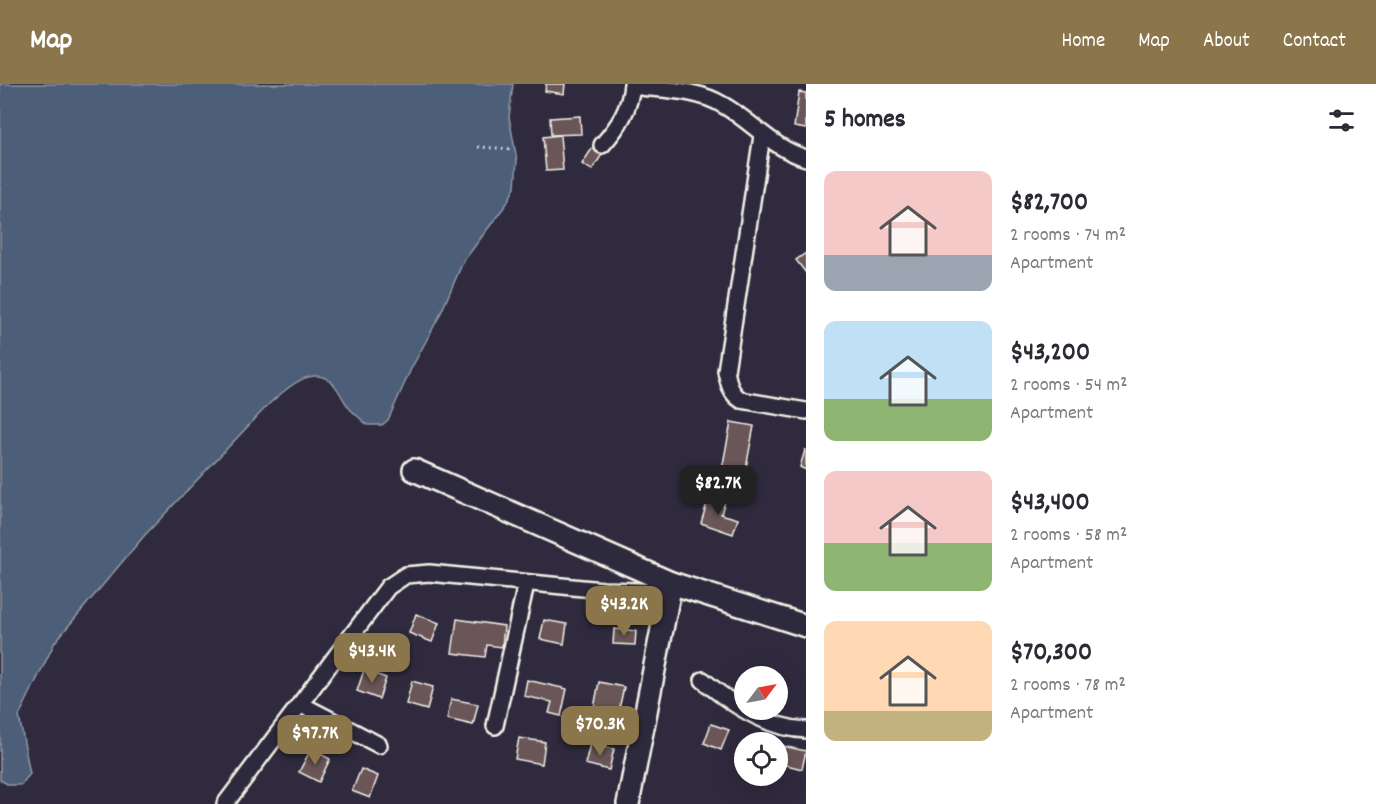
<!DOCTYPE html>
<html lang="en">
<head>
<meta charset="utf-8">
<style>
  body { margin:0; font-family:Dekko,sans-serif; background:#f2f2f3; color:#2b2b33; height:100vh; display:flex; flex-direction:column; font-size:22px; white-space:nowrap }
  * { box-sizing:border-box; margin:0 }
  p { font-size:20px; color:#7c7c81 }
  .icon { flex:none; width:33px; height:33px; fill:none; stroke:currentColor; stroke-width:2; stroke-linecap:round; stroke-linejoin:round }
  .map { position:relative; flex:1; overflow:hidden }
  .panel { display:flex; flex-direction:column; background:#fff; width:570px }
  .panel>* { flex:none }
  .needle { width:39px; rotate:58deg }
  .buttons { position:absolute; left:734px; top:582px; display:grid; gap:12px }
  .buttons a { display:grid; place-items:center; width:54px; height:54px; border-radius:50%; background:#fff; box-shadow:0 6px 24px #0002; font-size:30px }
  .price { position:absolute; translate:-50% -51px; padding:0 14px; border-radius:12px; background:#8a764a; color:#fff; font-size:20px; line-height:39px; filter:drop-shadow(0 2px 3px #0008) }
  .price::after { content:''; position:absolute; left:50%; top:36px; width:18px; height:14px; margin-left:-9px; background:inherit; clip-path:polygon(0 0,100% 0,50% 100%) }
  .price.current { background:#222; color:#fff }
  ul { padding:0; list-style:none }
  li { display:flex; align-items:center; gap:18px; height:150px; padding:0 18px }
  li span { display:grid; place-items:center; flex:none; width:168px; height:120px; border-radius:12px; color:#555 }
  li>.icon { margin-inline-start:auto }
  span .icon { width:72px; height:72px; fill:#fffc; stroke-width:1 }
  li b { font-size:26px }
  h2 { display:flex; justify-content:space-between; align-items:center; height:72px; padding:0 18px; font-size:26px }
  header { display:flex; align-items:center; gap:36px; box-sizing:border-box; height:84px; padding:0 30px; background:#8a764a; color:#fff }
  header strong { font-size:28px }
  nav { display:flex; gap:33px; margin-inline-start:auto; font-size:21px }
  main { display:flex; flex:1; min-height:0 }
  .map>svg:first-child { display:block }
</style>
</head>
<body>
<header>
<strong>Map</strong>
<nav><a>Home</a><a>Map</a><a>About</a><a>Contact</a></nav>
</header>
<main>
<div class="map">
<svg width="806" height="720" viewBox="0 0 806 720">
  <rect width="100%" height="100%" fill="#2f2a3d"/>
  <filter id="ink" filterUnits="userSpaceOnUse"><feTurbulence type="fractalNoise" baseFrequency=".0167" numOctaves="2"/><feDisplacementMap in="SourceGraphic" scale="12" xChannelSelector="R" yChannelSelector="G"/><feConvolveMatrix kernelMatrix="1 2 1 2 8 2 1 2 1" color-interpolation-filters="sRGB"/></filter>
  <g filter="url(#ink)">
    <path fill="#4e5f78" stroke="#9099a5" stroke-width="1.5" d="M0,0H513L509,33L517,76L515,103L507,119L463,178L440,231L411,285L388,336L382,341H367C361,335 355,330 350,325C343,317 339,304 331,298C311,280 284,307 270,319L144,452L55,558L19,632L30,690L21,701H9L0,696Z"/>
    <g fill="#6a5758" stroke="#f4f1e8" stroke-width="1.5">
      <path d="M546,0H565L564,10L545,7Z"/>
      <path d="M799,8L806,9V45L794,43Z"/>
      <path d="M580,32L581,50L551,51L550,34Z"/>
      <path d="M560,51L563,86L546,87L543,53Z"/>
      <path d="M593,63L603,69L592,86L582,80Z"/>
      <path d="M806,169V189L796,176Z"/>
      <path d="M731,338L754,342L745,389L722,385Z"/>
      <path d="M805,366H806V386L800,383Z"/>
      <path d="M709,412L725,417L721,430L738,435L733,450L701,439Z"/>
      <path d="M416,530L439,539L432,558L409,549Z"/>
      <path d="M457,535L504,542L502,563L487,561L485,573L452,569Z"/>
      <path d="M544,536L567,540L564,560L540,555Z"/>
      <path d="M614,545L636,547L635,561L613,560Z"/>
      <path d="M364,586L386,594L379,615L357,607Z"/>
      <path d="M527,596L567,605L561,632L549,629L552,618L524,612Z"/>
      <path d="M412,597L433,603L427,626L406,620Z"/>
      <path d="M599,598L624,603L617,634L593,629Z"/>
      <path d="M777,603L786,606L779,626L777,625Z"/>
      <path d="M451,615L478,620L473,641L447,635Z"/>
      <path d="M711,640L729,646L721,666L704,659Z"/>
      <path d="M519,654L545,658L542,680L515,675Z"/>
      <path d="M590,660L614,665L609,686L585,680Z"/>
      <path d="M783,662L806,667L802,685L779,679Z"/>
      <path d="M744,663V682L739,680Z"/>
      <path d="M311,665L330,675L319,698L299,688Z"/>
      <path d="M361,685L378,692L370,714L352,707Z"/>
    </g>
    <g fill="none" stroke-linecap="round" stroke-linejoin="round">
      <g stroke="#f4f1e8" stroke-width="20">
        <g id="street">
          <path d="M632,2C662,6 697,5 723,21C753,38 772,64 806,74"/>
          <path d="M762,52L726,287C729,300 730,309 741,316L806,327"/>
          <path d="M602,61C619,42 630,25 632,0"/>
          <path d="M703,596C732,621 767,644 806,646"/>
          <path d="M300,620L379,661"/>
          <path d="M495,642L526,500"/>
          <path d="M225,720L388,503L406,491L429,489L603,506L669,508"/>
        </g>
      </g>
      <g stroke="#f4f1e8" stroke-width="26">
        <g id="secondary">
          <path d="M414,386L671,499L806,542"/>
          <path d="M628,720L671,499"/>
        </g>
      </g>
      <path stroke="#f4f1e8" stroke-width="3" stroke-dasharray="1.5 4.5" stroke-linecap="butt" d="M478,63L514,65"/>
      <use href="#street" stroke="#2f2a3d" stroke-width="15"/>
      <use href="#secondary" stroke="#2f2a3d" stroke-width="21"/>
    </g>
  </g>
</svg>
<div class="buttons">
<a><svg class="needle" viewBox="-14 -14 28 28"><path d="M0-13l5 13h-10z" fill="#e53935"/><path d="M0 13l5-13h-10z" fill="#7c7c81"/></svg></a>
<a><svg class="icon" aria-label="locate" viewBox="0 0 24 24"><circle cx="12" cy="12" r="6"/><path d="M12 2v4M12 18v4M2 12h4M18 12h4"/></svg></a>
</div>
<b class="price current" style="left:718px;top:432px">$82.7K</b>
<b class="price" style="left:624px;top:553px">$43.2K</b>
<b class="price" style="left:372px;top:600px">$43.4K</b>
<b class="price" style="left:600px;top:673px">$70.3K</b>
<b class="price" style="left:315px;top:682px">$97.7K</b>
</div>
<section class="panel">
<h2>5 homes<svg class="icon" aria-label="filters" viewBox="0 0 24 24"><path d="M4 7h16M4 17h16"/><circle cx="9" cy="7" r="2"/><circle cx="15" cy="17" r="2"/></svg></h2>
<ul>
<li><span style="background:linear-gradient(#f6c9c9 70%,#9aa5b1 0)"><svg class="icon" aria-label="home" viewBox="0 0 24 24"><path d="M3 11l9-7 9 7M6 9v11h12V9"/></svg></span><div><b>$82,700</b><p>2 rooms · 74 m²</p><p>Apartment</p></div></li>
<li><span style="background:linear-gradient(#bfe0f5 65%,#8fb573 0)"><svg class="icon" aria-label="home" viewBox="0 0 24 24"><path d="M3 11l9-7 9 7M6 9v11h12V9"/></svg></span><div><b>$43,200</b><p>2 rooms · 54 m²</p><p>Apartment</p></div></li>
<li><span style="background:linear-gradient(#f6c9c9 60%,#8fb573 0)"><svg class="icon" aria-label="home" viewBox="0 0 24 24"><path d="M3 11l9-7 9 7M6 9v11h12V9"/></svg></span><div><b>$43,400</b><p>2 rooms · 58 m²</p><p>Apartment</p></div></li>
<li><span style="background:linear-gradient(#ffd9b3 75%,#c2b280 0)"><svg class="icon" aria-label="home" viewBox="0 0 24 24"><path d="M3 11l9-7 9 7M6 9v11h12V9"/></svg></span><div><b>$70,300</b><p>2 rooms · 78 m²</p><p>Apartment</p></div></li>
</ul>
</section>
</main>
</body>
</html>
